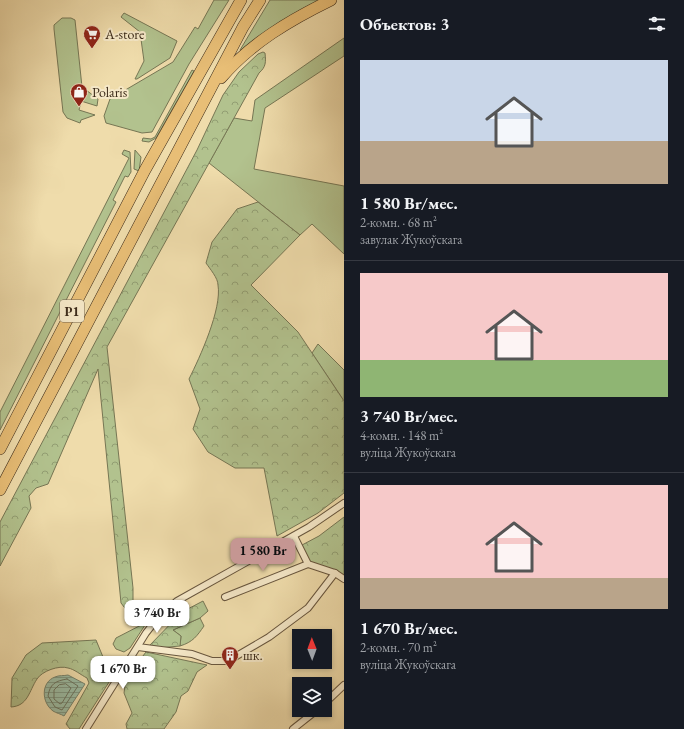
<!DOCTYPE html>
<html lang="ru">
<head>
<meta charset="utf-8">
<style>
  body { margin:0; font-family:"EB Garamond",serif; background:#20242c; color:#f1f3f6; height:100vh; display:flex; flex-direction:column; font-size:15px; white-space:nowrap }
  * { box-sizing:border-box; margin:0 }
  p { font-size:13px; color:#9ea1a6 }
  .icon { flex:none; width:22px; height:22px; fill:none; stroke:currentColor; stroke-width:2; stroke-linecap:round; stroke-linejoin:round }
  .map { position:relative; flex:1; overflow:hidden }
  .panel { display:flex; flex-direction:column; background:#171b24; width:340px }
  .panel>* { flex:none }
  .needle { width:26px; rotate:359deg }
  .fabs { position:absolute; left:292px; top:629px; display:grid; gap:8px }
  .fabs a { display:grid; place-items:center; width:40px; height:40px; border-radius:0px; background:#171b24; box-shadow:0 2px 6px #0003; font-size:20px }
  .price { position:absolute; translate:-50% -34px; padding:0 9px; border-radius:8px; background:#fff; color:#222; font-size:13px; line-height:26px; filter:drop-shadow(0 1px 2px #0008) }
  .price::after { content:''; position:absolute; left:50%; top:24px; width:12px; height:9px; margin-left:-6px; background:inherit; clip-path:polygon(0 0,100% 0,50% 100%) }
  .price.active { background:#c59692; color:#111 }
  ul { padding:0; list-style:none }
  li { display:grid; align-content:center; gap:8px; height:212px; padding:0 16px }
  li+li { border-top:1px solid #363941 }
  li span { display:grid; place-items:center; height:124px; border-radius:0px; color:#555 }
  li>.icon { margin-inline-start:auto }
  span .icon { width:72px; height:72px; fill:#fffc; stroke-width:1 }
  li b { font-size:17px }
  h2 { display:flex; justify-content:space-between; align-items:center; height:48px; padding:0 16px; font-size:17px }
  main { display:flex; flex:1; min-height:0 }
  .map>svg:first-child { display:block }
</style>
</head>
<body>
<main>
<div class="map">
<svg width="344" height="729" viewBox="0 0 344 729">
  <defs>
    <pattern id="forest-crowns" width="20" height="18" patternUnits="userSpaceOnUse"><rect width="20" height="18" fill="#b2c28e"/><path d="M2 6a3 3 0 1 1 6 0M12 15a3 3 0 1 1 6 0" fill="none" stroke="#929e73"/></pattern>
    <pattern id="water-rules" width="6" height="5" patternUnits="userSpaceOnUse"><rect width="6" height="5" fill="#9bbca4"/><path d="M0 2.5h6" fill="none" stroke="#809985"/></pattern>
  </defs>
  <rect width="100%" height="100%" fill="#efdcab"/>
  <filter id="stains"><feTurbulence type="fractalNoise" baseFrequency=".005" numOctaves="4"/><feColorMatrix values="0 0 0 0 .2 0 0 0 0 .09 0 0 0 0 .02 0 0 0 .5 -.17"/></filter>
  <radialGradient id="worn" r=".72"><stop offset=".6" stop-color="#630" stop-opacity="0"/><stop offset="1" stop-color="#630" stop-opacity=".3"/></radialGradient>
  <g fill="#b2c28e" stroke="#767654">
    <path d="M214,0H229L189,64L152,132L142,133L106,123L104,116L110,99L173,62L195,27L198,29Z"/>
    <path d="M270,0H322L242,52L240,50Z"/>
    <path d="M124,13L177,41L170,58L137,79H135L144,61L140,32L121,17Z"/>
    <path d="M62,18H71L75,20L82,87L98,99L97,106L81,101L79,110L95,115L81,120L80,123L67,118L63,112L54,29V25Z"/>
    <path d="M344,38V56L265,108L254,169L344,186V254L312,224L300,235L209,163L234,118L252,121L255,100Z"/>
    <path d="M192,70L194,71L156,138L149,142L142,141L143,138L151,139L155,137Z"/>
    <path d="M124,150L130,152L131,172L128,177L125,176L113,200L116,202L0,430V412L129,158L122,154Z"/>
    <path d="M135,150L141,157L139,171L134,169Z"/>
    <path d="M318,344L344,370V401L312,353Z"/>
    <path d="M200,618L204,626C197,636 193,642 180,646L181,636L173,630Z"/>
    <path d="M147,622L130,648L124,652L116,649L113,644L116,638Z"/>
  </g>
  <g fill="url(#forest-crowns)" stroke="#767654">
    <path d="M263,52L265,53C266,62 266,67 259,73L107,347L133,588V609L128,612L121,603L98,369L48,484L36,488L29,496L31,508L0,566V522L197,150L223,95L239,72L258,54Z"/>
    <path d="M258,202L300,235L251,285L298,332L344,401V493L318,513L277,536L264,468H235L208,452L193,429L200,409L189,379C200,357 222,309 218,285C218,278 210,269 206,263L212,242L237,209Z"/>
    <path d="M344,517V576L309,562L302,545L319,536Z"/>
    <path d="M203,601L208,611L200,618L173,630L181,636L180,646L158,648L149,646L182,612Z"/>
    <path d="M96,640L110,674L111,679L79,729H70L66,724L89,683L87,678C81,675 74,669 68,668C59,665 42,671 37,679C29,691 28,706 11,707L12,678L26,655L42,643Z"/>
    <path d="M146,652L207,665L197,672L188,691L181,696L176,712L164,729H127L126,724L132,713L124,693L126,678Z"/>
  </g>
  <path fill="url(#water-rules)" stroke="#75826c" d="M68,675L85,684L64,716C61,714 56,713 53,711C41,702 41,682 55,677C59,675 64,676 68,675Z"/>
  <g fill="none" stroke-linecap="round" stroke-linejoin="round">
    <g stroke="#6b735e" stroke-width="1">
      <path d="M67,679L78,686L62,710L55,707L48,696C50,684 55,681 67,679Z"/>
      <path d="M66,684L71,688L62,703L60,704L54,699V690L59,685Z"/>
    </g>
    <g stroke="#68563e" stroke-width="8">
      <g id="street">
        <path d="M294,536L308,564L335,573L344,579"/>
        <path d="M225,597L308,564"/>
        <path d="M138,647L192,654L212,661H228L269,637L308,608L335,573"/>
        <path d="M325,703L344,685"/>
        <path d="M86,729L146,633L157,619L177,601L309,527L344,503"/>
        <path d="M293,729L317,710"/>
      </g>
    </g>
    <g stroke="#3b2a19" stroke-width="12">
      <g id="highway">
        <path d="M221,78C251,43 290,20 331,0"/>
        <path d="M0,449L145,170L241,0"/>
        <path d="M0,490L243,27L260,0"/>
      </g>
    </g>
    <use href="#street" stroke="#f5e8c8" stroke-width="6"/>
    <use href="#highway" stroke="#e8be76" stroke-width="11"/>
  </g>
  <defs>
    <g id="supermarket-pin" transform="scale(0.9)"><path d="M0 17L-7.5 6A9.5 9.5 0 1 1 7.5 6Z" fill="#8f2418" stroke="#f5e8c8"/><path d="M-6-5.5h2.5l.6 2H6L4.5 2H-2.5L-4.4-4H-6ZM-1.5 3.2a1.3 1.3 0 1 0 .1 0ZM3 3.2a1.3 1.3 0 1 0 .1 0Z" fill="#fff"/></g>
    <g id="shop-pin" transform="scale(0.9)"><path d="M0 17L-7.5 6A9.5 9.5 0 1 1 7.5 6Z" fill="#8f2418" stroke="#f5e8c8"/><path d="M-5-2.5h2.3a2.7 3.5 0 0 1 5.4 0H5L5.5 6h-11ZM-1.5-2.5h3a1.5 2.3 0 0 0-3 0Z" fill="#fff"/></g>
    <g id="building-pin" transform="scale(0.9)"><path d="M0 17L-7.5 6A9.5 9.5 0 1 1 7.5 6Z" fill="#8f2418" stroke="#f5e8c8"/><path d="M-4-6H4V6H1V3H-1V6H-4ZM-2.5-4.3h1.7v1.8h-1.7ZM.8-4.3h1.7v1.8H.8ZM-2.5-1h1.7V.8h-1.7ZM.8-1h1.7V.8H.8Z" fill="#fff"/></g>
  </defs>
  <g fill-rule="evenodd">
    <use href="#supermarket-pin" x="92" y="34"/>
    <use href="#shop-pin" x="79" y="92"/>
    <use href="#building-pin" x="230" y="655"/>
  </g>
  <g text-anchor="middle" stroke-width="4" stroke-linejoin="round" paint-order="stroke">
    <rect fill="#f5e8c8" stroke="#73634e" stroke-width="1" x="60" y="300" width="24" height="22" rx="3"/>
    <g font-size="13" font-weight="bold" fill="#3b2a19">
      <text x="72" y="316">Р1</text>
    </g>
    <g font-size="14" fill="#3b2a19" stroke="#f5e8c8" text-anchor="start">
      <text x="105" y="39">А-store</text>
      <text x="92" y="97">Polaris</text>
      <text x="243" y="660">шк.</text>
    </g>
  </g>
  <rect width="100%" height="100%" filter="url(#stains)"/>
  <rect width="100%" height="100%" fill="url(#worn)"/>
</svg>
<div class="fabs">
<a><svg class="needle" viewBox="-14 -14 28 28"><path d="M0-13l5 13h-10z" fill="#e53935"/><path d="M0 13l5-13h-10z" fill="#9ea1a6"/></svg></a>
<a><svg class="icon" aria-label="layers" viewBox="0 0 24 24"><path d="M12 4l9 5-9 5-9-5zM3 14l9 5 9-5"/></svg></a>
</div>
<b class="price active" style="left:263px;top:572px">1 580 Br</b>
<b class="price" style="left:157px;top:634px">3 740 Br</b>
<b class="price" style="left:123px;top:690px">1 670 Br</b>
</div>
<section class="panel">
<h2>Объектов: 3<svg class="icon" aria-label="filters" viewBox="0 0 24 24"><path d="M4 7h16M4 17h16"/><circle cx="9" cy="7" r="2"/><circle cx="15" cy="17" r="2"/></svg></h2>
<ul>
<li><span style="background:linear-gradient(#c9d6e8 65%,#b9a48a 0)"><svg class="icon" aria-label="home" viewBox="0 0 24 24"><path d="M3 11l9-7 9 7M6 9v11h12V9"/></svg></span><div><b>1 580 Br/мес.</b><p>2-комн. · 68 m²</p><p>завулак Жукоўскага</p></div></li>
<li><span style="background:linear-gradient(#f6c9c9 70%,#8fb573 0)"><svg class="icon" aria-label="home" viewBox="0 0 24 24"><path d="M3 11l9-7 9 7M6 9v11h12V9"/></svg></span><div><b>3 740 Br/мес.</b><p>4-комн. · 148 m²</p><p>вуліца Жукоўскага</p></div></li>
<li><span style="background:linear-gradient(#f6c9c9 75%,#b9a48a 0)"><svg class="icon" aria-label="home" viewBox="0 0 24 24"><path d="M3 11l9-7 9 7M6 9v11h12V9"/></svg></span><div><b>1 670 Br/мес.</b><p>2-комн. · 70 m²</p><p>вуліца Жукоўскага</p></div></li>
</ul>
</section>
</main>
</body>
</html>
